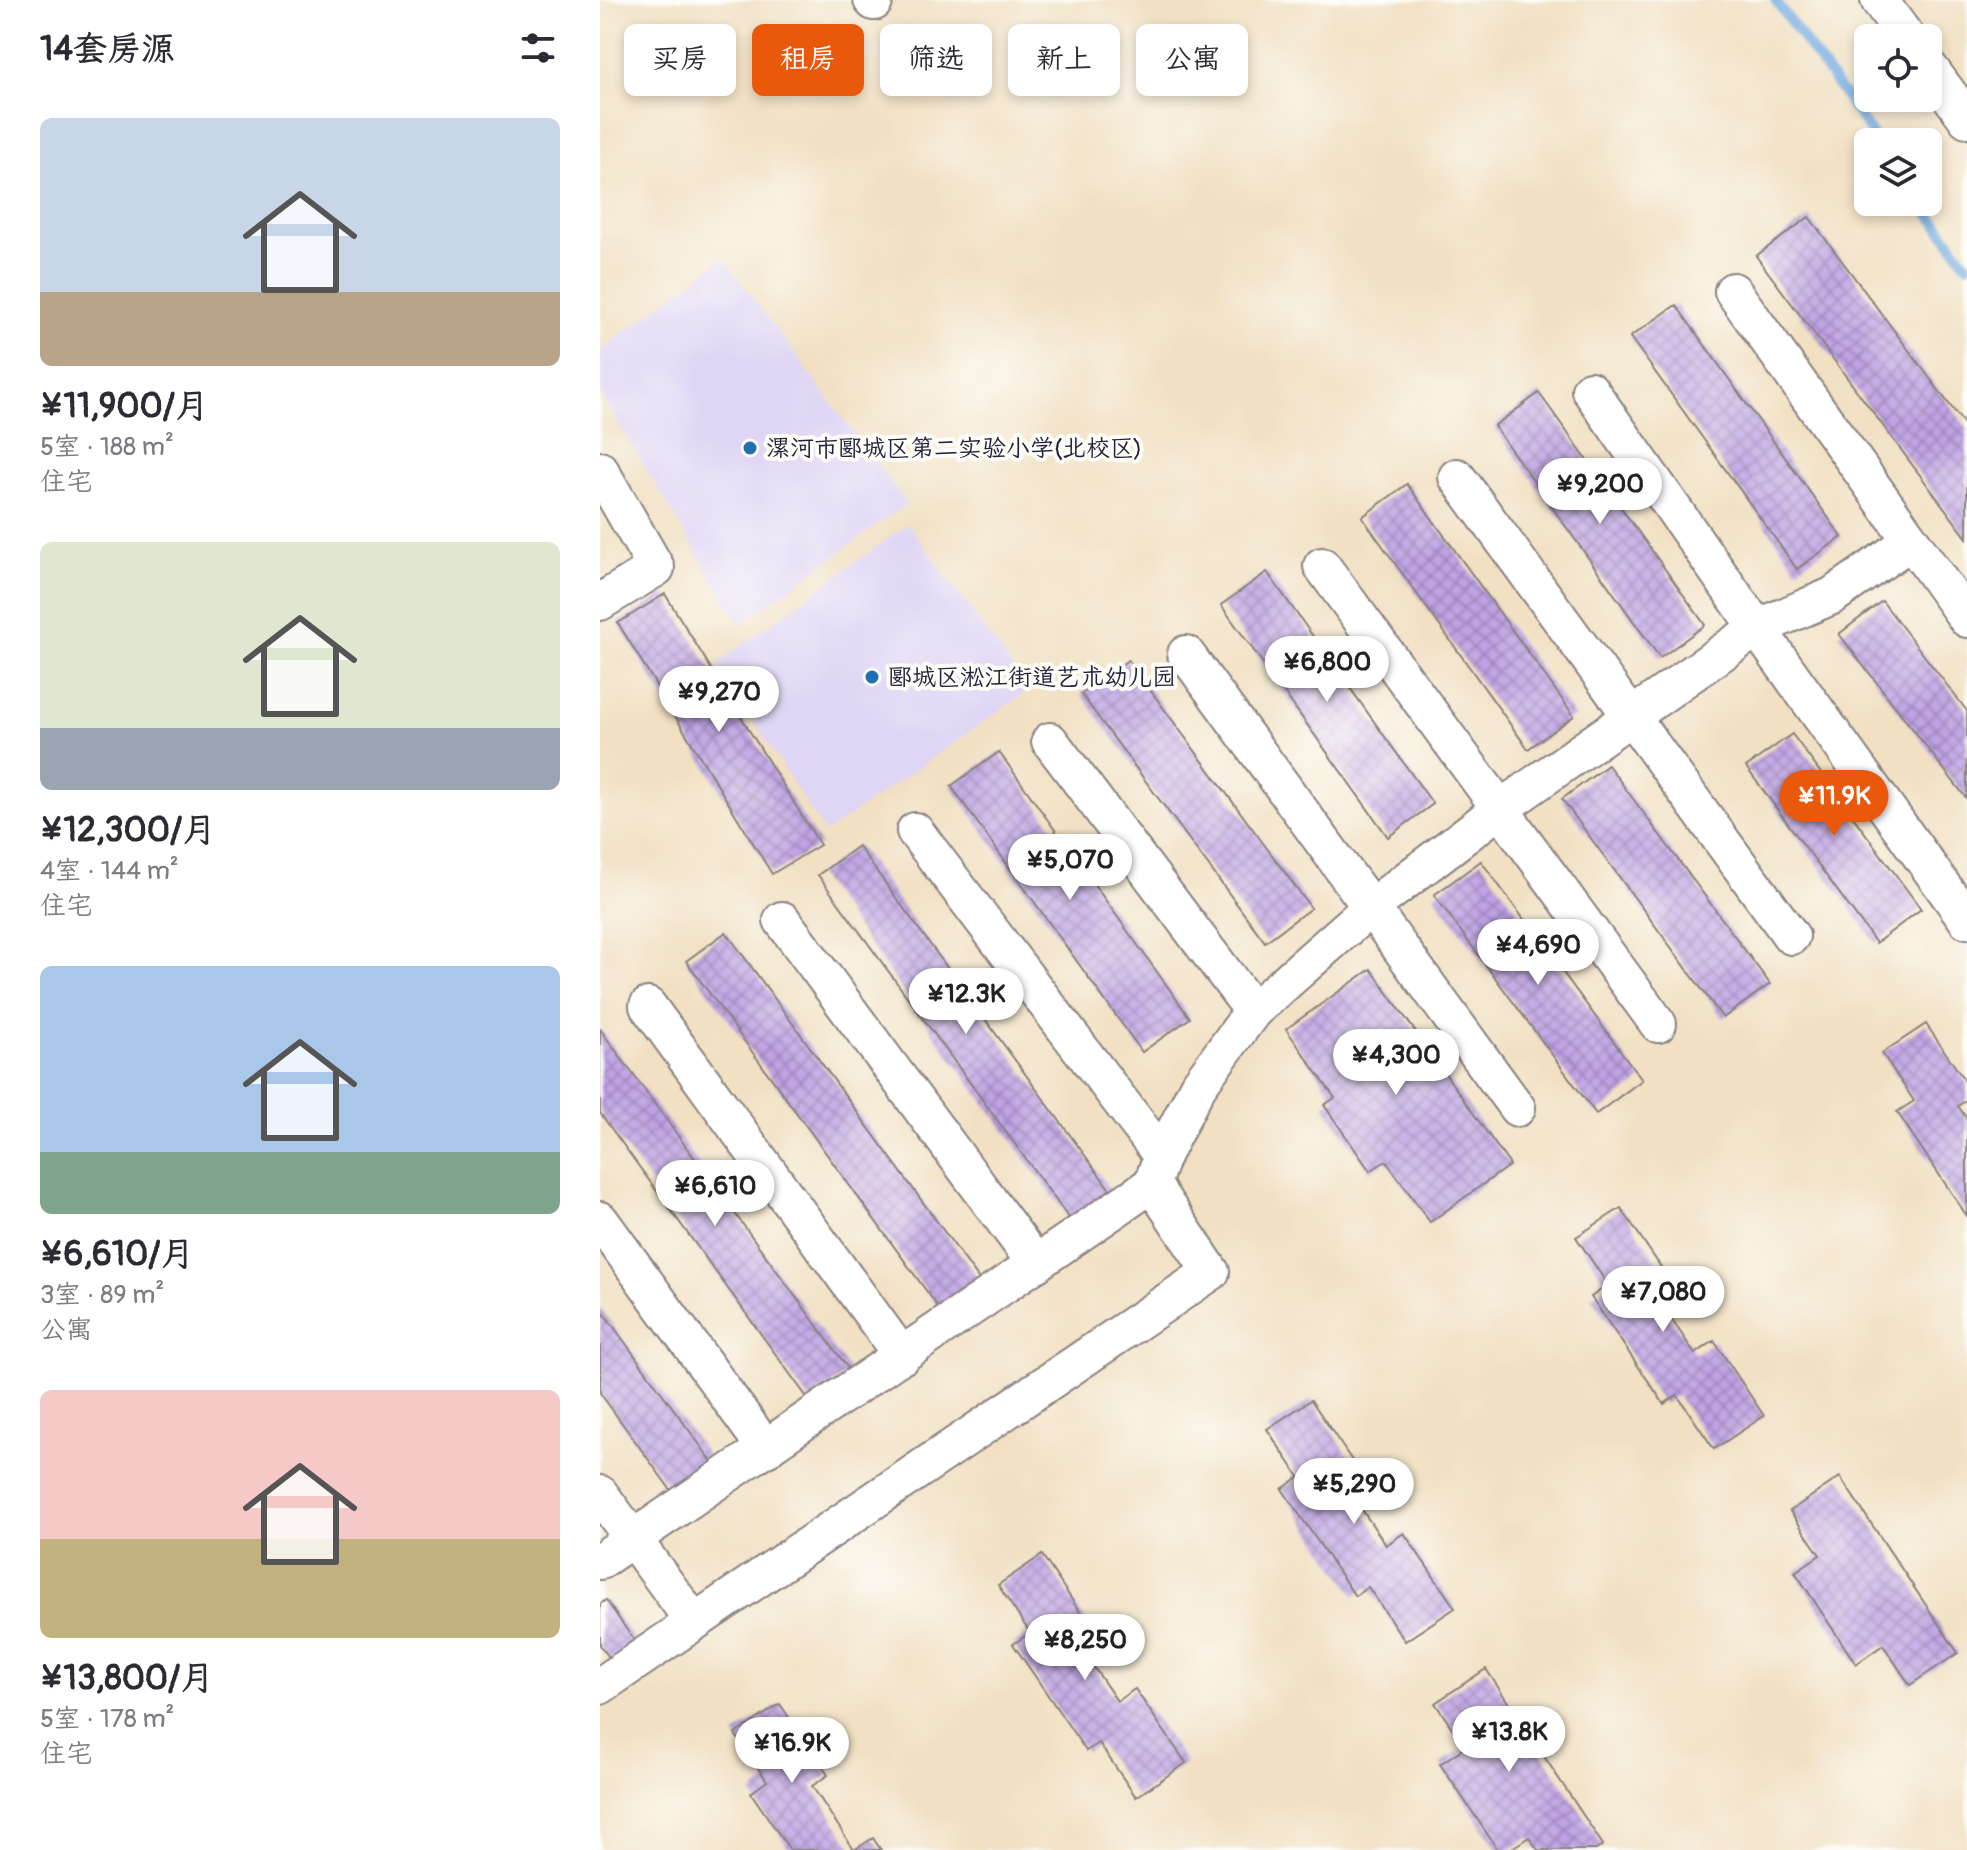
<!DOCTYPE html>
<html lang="zh">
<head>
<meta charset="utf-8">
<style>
  body { margin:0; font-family:Pangolin,"LXGW WenKai TC",sans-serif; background:#f2f2f3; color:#2b2b33; height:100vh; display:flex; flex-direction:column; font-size:30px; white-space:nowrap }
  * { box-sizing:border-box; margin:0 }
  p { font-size:26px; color:#7c7c81 }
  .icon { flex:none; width:44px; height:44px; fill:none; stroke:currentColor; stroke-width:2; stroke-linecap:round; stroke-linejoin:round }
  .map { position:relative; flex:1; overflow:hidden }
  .sheet { display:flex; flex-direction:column; background:#fff; width:600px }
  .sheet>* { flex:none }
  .top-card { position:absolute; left:24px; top:24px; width:760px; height:72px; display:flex; gap:16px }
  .fabs { position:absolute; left:1254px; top:24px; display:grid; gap:16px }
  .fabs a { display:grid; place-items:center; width:88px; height:88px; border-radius:12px; background:#fff; box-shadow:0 4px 12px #0003; font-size:40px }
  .price { position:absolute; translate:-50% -68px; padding:0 18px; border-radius:28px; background:#fff; color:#222; font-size:26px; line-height:52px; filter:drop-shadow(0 2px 4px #0008) }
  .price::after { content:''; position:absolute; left:50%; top:48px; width:24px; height:18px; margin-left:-12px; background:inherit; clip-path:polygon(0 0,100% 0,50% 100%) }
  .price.selected { background:#ea580c; color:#fff }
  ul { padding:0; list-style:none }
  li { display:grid; align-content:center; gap:16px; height:424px; padding:0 40px }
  li span { display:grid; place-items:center; height:248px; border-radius:12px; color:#555 }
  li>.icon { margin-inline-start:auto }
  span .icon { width:144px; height:144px; fill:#fffc; stroke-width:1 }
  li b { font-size:34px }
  h2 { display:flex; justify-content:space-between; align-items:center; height:96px; padding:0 40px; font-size:34px }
  .chip { padding:0 28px; border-radius:12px; background:#fff; box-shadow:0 4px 12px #0003; font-size:28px; line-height:72px }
  .chip.selected { background:#ea580c; color:#fff }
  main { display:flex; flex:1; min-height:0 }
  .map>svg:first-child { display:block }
</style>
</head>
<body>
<main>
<section class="sheet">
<h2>14套房源<svg class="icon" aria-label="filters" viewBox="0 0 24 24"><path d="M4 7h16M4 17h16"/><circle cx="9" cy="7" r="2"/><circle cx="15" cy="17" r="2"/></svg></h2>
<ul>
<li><span style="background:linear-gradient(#c9d6e8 70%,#b9a48a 0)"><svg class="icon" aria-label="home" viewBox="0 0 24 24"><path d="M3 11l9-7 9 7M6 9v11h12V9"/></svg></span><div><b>¥11,900/月</b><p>5室 · 188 m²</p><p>住宅</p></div></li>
<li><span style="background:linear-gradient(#dfe7d0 75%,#9aa5b1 0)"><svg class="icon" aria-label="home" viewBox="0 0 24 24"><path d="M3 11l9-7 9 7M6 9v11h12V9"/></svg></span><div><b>¥12,300/月</b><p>4室 · 144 m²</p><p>住宅</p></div></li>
<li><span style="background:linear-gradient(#a9c7e8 75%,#7fa58c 0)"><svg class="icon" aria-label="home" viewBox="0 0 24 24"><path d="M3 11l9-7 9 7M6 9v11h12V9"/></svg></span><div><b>¥6,610/月</b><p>3室 · 89 m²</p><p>公寓</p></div></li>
<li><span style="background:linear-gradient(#f6c9c9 60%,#c2b280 0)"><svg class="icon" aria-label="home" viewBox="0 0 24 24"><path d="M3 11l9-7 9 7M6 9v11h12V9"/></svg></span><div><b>¥13,800/月</b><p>5室 · 178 m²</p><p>住宅</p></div></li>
</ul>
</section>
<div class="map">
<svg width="1367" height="1850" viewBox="0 0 1367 1850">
  <defs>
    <pattern id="building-cross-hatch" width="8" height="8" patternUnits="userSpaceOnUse" patternTransform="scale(2)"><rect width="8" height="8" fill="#bfa3e4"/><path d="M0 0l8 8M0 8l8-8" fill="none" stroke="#9b84ba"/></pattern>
  </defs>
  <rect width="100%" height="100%" fill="#fdfcf7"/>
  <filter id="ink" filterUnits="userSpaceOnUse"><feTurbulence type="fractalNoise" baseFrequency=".0125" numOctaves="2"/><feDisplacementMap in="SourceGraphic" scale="16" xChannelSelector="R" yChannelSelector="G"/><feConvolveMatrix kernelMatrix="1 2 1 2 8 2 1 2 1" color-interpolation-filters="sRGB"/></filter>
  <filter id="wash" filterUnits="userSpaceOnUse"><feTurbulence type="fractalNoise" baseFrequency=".006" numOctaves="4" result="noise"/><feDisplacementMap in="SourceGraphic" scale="32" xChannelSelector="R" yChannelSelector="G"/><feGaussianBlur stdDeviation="1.8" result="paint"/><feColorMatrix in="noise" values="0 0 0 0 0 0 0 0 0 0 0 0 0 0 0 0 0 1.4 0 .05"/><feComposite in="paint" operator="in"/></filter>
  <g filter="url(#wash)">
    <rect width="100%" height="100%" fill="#f1e0c2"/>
    <g fill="#dfd5f5">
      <path d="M123,258L307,504L140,624L0,393V351Z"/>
      <path d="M308,524L429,690L225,833L117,663Z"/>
    </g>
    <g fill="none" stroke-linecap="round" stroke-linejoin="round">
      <g stroke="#6fa9df" stroke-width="10">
        <path d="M1175,0L1278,142"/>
        <path d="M1321,202L1367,265"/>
      </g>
    </g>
    <g id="blocks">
      <g fill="url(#building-cross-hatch)">
        <path d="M1209,217L1367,428V538L1156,256Z"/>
        <path d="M1076,305L1242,537L1197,569L1030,337Z"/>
        <path d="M939,393L1105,625L1060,658L894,426Z"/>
        <path d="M807,484L974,716L928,749L762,517Z"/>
        <path d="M667,572L833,804L788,837L621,605Z"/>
        <path d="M65,594L220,845L172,874L18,623Z"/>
        <path d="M1282,601L1367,711V799L1239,634Z"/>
        <path d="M528,660L711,908L665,942L481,694Z"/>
        <path d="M1192,734L1321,909L1276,943L1146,767Z"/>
        <path d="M399,752L590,1018L542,1052L351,786Z"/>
        <path d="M1008,765L1170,984L1123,1018L962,799Z"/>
        <path d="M258,846L514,1195L474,1225L218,875Z"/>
        <path d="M881,861L1042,1080L996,1114L834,895Z"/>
        <path d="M126,932L381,1282L341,1311L86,961Z"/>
        <path d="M771,969L910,1165L830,1222L786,1161L770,1171L724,1105L735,1098L686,1029Z"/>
        <path d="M1326,1024L1367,1084V1099L1358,1106L1367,1119V1216L1297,1112L1314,1101L1282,1053Z"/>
        <path d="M0,1029L250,1371L209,1400L0,1113Z"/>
        <path d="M1021,1208L1069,1279L1052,1290L1095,1354L1114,1341L1164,1416L1114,1449L1077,1395L1064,1404L991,1297L1008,1285L976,1237Z"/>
        <path d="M0,1308L113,1463L73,1493L0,1393Z"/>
        <path d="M711,1400L759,1471L743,1482L786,1545L804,1533L855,1608L805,1641L768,1587L755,1596L682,1489L699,1477L667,1429Z"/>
        <path d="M1240,1477L1358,1653L1310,1685L1283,1645L1256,1664L1195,1572L1220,1555L1190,1511Z"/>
        <path d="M442,1555L490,1627L474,1638L517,1701L535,1689L586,1763L536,1797L499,1743L486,1751L413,1644L430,1633L398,1585Z"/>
        <path d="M6,1600L36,1643L11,1660L0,1645V1604Z"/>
        <path d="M886,1669L1003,1845L996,1850H938L929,1837L909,1850H898L840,1764L865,1747L835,1703Z"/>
        <path d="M180,1704L228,1775L212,1786L254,1850L273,1838L281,1850H190L151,1793L167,1781L135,1734Z"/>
      </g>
    </g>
  </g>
  <g filter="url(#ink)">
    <use href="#blocks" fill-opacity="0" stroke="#8a817e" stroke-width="2"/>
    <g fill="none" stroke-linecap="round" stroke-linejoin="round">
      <g stroke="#8a817e" stroke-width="40">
        <g id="minor">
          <path d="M272,0L274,2"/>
          <path d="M1279,0L1307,38"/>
          <path d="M1328,66L1367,119"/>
          <path d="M1133,291L1367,619"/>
          <path d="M990,390L1157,628L1232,596L1311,541"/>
          <path d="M0,470L56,568L0,602"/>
          <path d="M857,477L1191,936"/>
          <path d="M722,566L1058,1024"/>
          <path d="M586,654L917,1108"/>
          <path d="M450,741L653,1011"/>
          <path d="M315,831L562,1156"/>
          <path d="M182,920L436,1264"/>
          <path d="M48,1006L302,1356"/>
          <path d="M0,1220L166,1449"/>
          <path d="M0,1494L94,1622"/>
          <path d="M0,1561L552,1184L562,1156L598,1086L653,1011L770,908L901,808L1157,628L1367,920"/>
          <path d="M0,1686L611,1272L552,1184"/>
        </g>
      </g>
      <use href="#minor" stroke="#fff" stroke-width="36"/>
    </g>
  </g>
  <g fill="#1f6fb2" stroke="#fdfcf7" stroke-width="3">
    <circle cx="150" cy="448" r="8"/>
    <circle cx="272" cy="677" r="8"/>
  </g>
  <g text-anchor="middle" stroke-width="8" stroke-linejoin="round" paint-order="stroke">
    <g font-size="24" fill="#22223b" stroke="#fdfcf7" text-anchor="start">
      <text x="166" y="456">漯河市郾城区第二实验小学(北校区)</text>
      <text x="288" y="685">郾城区淞江街道艺术幼儿园</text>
    </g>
  </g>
</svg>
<div class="fabs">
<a><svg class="icon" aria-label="locate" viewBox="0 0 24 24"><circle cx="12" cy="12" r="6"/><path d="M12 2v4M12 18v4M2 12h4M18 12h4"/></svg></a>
<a><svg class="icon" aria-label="layers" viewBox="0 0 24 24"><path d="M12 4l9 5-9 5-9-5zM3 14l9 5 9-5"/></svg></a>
</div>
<b class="price" style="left:1000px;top:526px">¥9,200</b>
<b class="price" style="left:727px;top:704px">¥6,800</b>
<b class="price" style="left:119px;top:734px">¥9,270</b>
<b class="price selected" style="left:1234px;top:838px">¥11.9K</b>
<b class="price" style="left:470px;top:902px">¥5,070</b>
<b class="price" style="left:938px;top:987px">¥4,690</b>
<b class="price" style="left:366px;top:1036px">¥12.3K</b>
<b class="price" style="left:796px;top:1097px">¥4,300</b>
<b class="price" style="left:115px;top:1228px">¥6,610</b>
<b class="price" style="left:1063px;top:1334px">¥7,080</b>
<b class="price" style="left:754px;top:1526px">¥5,290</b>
<b class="price" style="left:485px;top:1682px">¥8,250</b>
<b class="price" style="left:909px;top:1774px">¥13.8K</b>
<b class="price" style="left:192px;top:1785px">¥16.9K</b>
<div class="top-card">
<a class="chip">买房</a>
<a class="chip selected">租房</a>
<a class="chip">筛选</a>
<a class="chip">新上</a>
<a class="chip">公寓</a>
</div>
</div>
</main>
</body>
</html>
